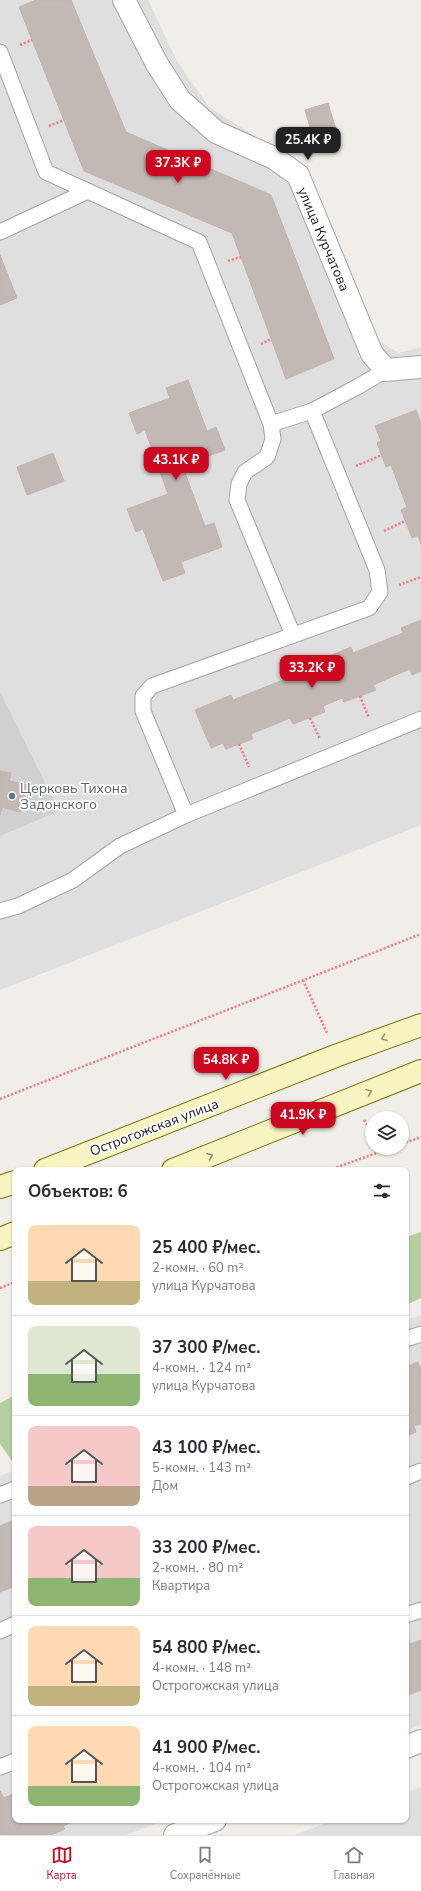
<!DOCTYPE html>
<html lang="ru">
<head>
<meta charset="utf-8">
<style>
  body { margin:0; font-family:"Nunito Sans",sans-serif; background:#f7f7f7; color:#2b2b33; height:100vh; display:flex; flex-direction:column; font-size:15px; white-space:nowrap }
  * { box-sizing:border-box; margin:0 }
  p { font-size:13px; color:#7c7c81 }
  .icon { flex:none; width:22px; height:22px; fill:none; stroke:currentColor; stroke-width:2; stroke-linecap:round; stroke-linejoin:round }
  .map { position:relative; flex:1; overflow:hidden }
  .sheet { position:absolute; left:12px; top:1167px; width:397px; height:656px; display:flex; flex-direction:column; background:#fff; border-radius:8px; box-shadow:0 1px 3px #0004 }
  .sheet>* { flex:none }
  .buttons { position:absolute; left:365px; top:1111px; display:grid; gap:8px }
  .buttons a { display:grid; place-items:center; width:44px; height:44px; border-radius:50%; background:#fff; box-shadow:0 1px 3px #0004; font-size:20px }
  .price { position:absolute; translate:-50% -34px; padding:0 9px; border-radius:8px; background:#cb0820; color:#fff; font-size:13px; line-height:26px; filter:drop-shadow(0 1px 2px #0008) }
  .price::after { content:''; position:absolute; left:50%; top:24px; width:12px; height:9px; margin-left:-6px; background:inherit; clip-path:polygon(0 0,100% 0,50% 100%) }
  .price.current { background:#222; color:#fff }
  ul { padding:0; list-style:none }
  li { display:flex; align-items:center; gap:12px; height:100px; padding:0 16px }
  li+li { border-top:1px solid #e1e1e2 }
  li span { display:grid; place-items:center; flex:none; width:112px; height:80px; border-radius:8px; color:#555 }
  li>.icon { margin-inline-start:auto }
  span .icon { width:48px; height:48px; fill:#fffc; stroke-width:1 }
  li b { font-size:17px }
  h2 { display:flex; justify-content:space-between; align-items:center; height:48px; padding:0 16px; font-size:17px }
  .menu { display:flex; justify-content:space-around; align-items:center; height:56px; border-top:1px solid #e1e1e2; background:#fff; font-size:11px; color:#7c7c81 }
  .menu a { display:grid; justify-items:center; gap:2px }
  .menu .current { color:#cb0820 }
  .map>svg:first-child { display:block }
</style>
</head>
<body>
<div class="map">
<svg width="421" height="1835" viewBox="0 0 421 1835">
  <rect width="100%" height="100%" fill="#f1eee9"/>
  <g fill="#e0dfdf">
    <path d="M0,0H148L177,61L209,107L304,167L376,339L399,353L421,347V825L0,990Z"/>
    <path d="M421,1315V1725L406,1730V1321Z"/>
    <path d="M15,1470V1820H166L126,1835H0V1476Z"/>
    <path d="M421,1787V1835H294L334,1820H406V1793Z"/>
  </g>
  <path fill="#d0d0d0" d="M0,692L59,811L0,836Z"/>
  <g fill="#b3cfa0">
    <path d="M421,1232V1298L406,1305V1237Z"/>
    <path d="M15,1395V1460L12,1461L0,1444V1403Z"/>
  </g>
  <g fill="#c2b9b5" stroke="#c3b3ac">
    <path d="M36,0H71L126,132L271,195L334,359L286,379L232,233L84,171L19,7Z"/>
    <path d="M328,103L339,140L316,147L305,110Z"/>
    <path d="M0,255L17,298L0,305Z"/>
    <path d="M188,380L207,431L216,427L225,450L182,465L205,526L214,523L222,547L181,562L185,573L163,581L143,529L136,532L127,509L168,494L145,430L137,434L129,413L170,398L166,388Z"/>
    <path d="M416,410L421,423V545L418,536L412,538L401,510L407,507L391,465L386,467L377,443L381,441L375,426Z"/>
    <path d="M53,453L64,481L27,495L17,467Z"/>
    <path d="M421,620V671L412,675L410,669L373,685L376,690L344,702L342,698L323,706L325,712L293,724L290,718L251,734L253,739L226,749L223,743L211,748L195,710L231,695L233,700L283,680L281,676L351,647L353,653L403,633L401,628Z"/>
    <path d="M0,771L11,773L9,781L27,785L20,812L2,807L0,815Z"/>
    <path d="M418,1362L421,1370V1424L414,1426L416,1432L406,1436V1367Z"/>
    <path d="M15,1520V1580L11,1582L13,1587L0,1592V1526Z"/>
    <path d="M408,1637L410,1644L421,1640V1690L406,1696V1638Z"/>
    <path d="M0,1791L4,1798L15,1793V1820H76L63,1826L65,1829L51,1835H0Z"/>
  </g>
  <g fill="none" stroke-linecap="round" stroke-linejoin="round">
    <g stroke="#a3a3a3" stroke-width="17">
      <g id="lane">
        <path d="M0,52L46,172L199,242L271,424L312,411"/>
        <path d="M0,232L88,191"/>
        <path d="M271,424L273,439L267,457L245,472L239,484L237,500L293,635"/>
        <path d="M186,815L143,711V696L152,686L369,608L380,592L377,570L312,411L359,386L386,370"/>
        <path d="M0,911L18,906L73,880L120,846L186,815L421,719"/>
        <path d="M406,1339L421,1334"/>
        <path d="M406,1477L421,1471"/>
        <path d="M0,1495L15,1489"/>
        <path d="M406,1615L421,1610"/>
        <path d="M0,1631L15,1624"/>
        <path d="M0,1767L15,1761"/>
      </g>
    </g>
    <g stroke="#a3a3a3" stroke-width="24">
      <g id="street">
        <path d="M124,0L157,64L180,100L216,132L274,158L298,175L372,354L386,370L421,367"/>
        <path d="M406,1747L421,1741"/>
        <path d="M175,1835L215,1820"/>
      </g>
    </g>
    <g stroke="#78770a" stroke-width="24">
      <g id="secondary">
        <path d="M45,1170L338,1055L421,1025"/>
        <path d="M173,1170L421,1071"/>
        <path d="M0,1187L15,1182"/>
        <path d="M0,1239L15,1233"/>
      </g>
    </g>
    <g stroke="#f57779" stroke-width="2.5" stroke-dasharray="2 2" stroke-linecap="butt">
      <path d="M20,45L32,40"/>
      <path d="M49,126L64,120"/>
      <path d="M228,261L241,257"/>
      <path d="M261,344L271,339"/>
      <path d="M356,466L382,455"/>
      <path d="M384,531L405,521"/>
      <path d="M399,585L421,577"/>
      <path d="M360,696L369,718"/>
      <path d="M310,718L320,739"/>
      <path d="M239,744L249,767"/>
      <path d="M303,980L327,1033"/>
      <path d="M0,1099L421,934"/>
      <path d="M364,1120L372,1133"/>
      <path d="M402,1144L421,1137"/>
      <path d="M329,1170L391,1148"/>
      <path d="M0,1288L15,1282"/>
    </g>
    <use href="#lane" stroke="#fff" stroke-width="15"/>
    <use href="#street" stroke="#fff" stroke-width="22"/>
    <use href="#secondary" stroke="#f8f4c1" stroke-width="22"/>
  </g>
  <defs><path id="oneway-chevron" d="M-2-3.5L2.5 0L-2 3.5" fill="none" stroke-width="1.6" stroke-linecap="round" stroke-linejoin="round"/></defs>
  <g stroke="#989679">
    <use href="#oneway-chevron" transform="translate(384 1038) rotate(160)"/>
    <use href="#oneway-chevron" transform="translate(369 1092) rotate(-22)"/>
    <use href="#oneway-chevron" transform="translate(210 1156) rotate(-22)"/>
  </g>
  <circle fill="#6b7280" stroke="#fff" stroke-width="1.5" cx="12" cy="796" r="4"/>
  <g text-anchor="middle" stroke-width="3.5" stroke-linejoin="round" paint-order="stroke">
    <g font-size="14" fill="#222" stroke="#fff">
      <text transform="translate(324 239) rotate(67)" y="5">улица Курчатова</text>
      <text transform="translate(154 1127) rotate(-21)" y="5">Острогожская улица</text>
    </g>
    <g font-size="14" fill="#5b616d" stroke="#fff" text-anchor="start">
      <text x="20" y="793">Церковь Тихона<tspan x="20" dy="16">Задонского</tspan></text>
    </g>
  </g>
</svg>
<div class="buttons">
<a><svg class="icon" aria-label="layers" viewBox="0 0 24 24"><path d="M12 4l9 5-9 5-9-5zM3 14l9 5 9-5"/></svg></a>
</div>
<b class="price current" style="left:308px;top:161px">25.4K ₽</b>
<b class="price" style="left:178px;top:184px">37.3K ₽</b>
<b class="price" style="left:176px;top:481px">43.1K ₽</b>
<b class="price" style="left:312px;top:689px">33.2K ₽</b>
<b class="price" style="left:226px;top:1081px">54.8K ₽</b>
<b class="price" style="left:303px;top:1136px">41.9K ₽</b>
<section class="sheet">
<h2>Объектов: 6<svg class="icon" aria-label="filters" viewBox="0 0 24 24"><path d="M4 7h16M4 17h16"/><circle cx="9" cy="7" r="2"/><circle cx="15" cy="17" r="2"/></svg></h2>
<ul>
<li><span style="background:linear-gradient(#ffd9b3 70%,#c2b280 0)"><svg class="icon" aria-label="home" viewBox="0 0 24 24"><path d="M3 11l9-7 9 7M6 9v11h12V9"/></svg></span><div><b>25 400 ₽/мес.</b><p>2-комн. · 60 m²</p><p>улица Курчатова</p></div></li>
<li><span style="background:linear-gradient(#dfe7d0 60%,#8fb573 0)"><svg class="icon" aria-label="home" viewBox="0 0 24 24"><path d="M3 11l9-7 9 7M6 9v11h12V9"/></svg></span><div><b>37 300 ₽/мес.</b><p>4-комн. · 124 m²</p><p>улица Курчатова</p></div></li>
<li><span style="background:linear-gradient(#f6c9c9 75%,#b9a48a 0)"><svg class="icon" aria-label="home" viewBox="0 0 24 24"><path d="M3 11l9-7 9 7M6 9v11h12V9"/></svg></span><div><b>43 100 ₽/мес.</b><p>5-комн. · 143 m²</p><p>Дом</p></div></li>
<li><span style="background:linear-gradient(#f6c9c9 65%,#8fb573 0)"><svg class="icon" aria-label="home" viewBox="0 0 24 24"><path d="M3 11l9-7 9 7M6 9v11h12V9"/></svg></span><div><b>33 200 ₽/мес.</b><p>2-комн. · 80 m²</p><p>Квартира</p></div></li>
<li><span style="background:linear-gradient(#ffd9b3 75%,#c2b280 0)"><svg class="icon" aria-label="home" viewBox="0 0 24 24"><path d="M3 11l9-7 9 7M6 9v11h12V9"/></svg></span><div><b>54 800 ₽/мес.</b><p>4-комн. · 148 m²</p><p>Острогожская улица</p></div></li>
<li><span style="background:linear-gradient(#ffd9b3 75%,#8fb573 0)"><svg class="icon" aria-label="home" viewBox="0 0 24 24"><path d="M3 11l9-7 9 7M6 9v11h12V9"/></svg></span><div><b>41 900 ₽/мес.</b><p>4-комн. · 104 m²</p><p>Острогожская улица</p></div></li>
</ul>
</section>
</div>
<nav class="menu">
<a class="current"><svg class="icon" aria-label="map" viewBox="0 0 24 24"><path d="M3 6l6-2 6 2 6-2v14l-6 2-6-2-6 2zM9 4v14M15 6v14"/></svg>Карта</a>
<a><svg class="icon" aria-label="saved" viewBox="0 0 24 24"><path d="M7 4h10v16l-5-4-5 4z"/></svg>Сохранённые</a>
<a><svg class="icon" aria-label="home" viewBox="0 0 24 24"><path d="M3 11l9-7 9 7M6 9v11h12V9"/></svg>Главная</a>
</nav>
</body>
</html>
